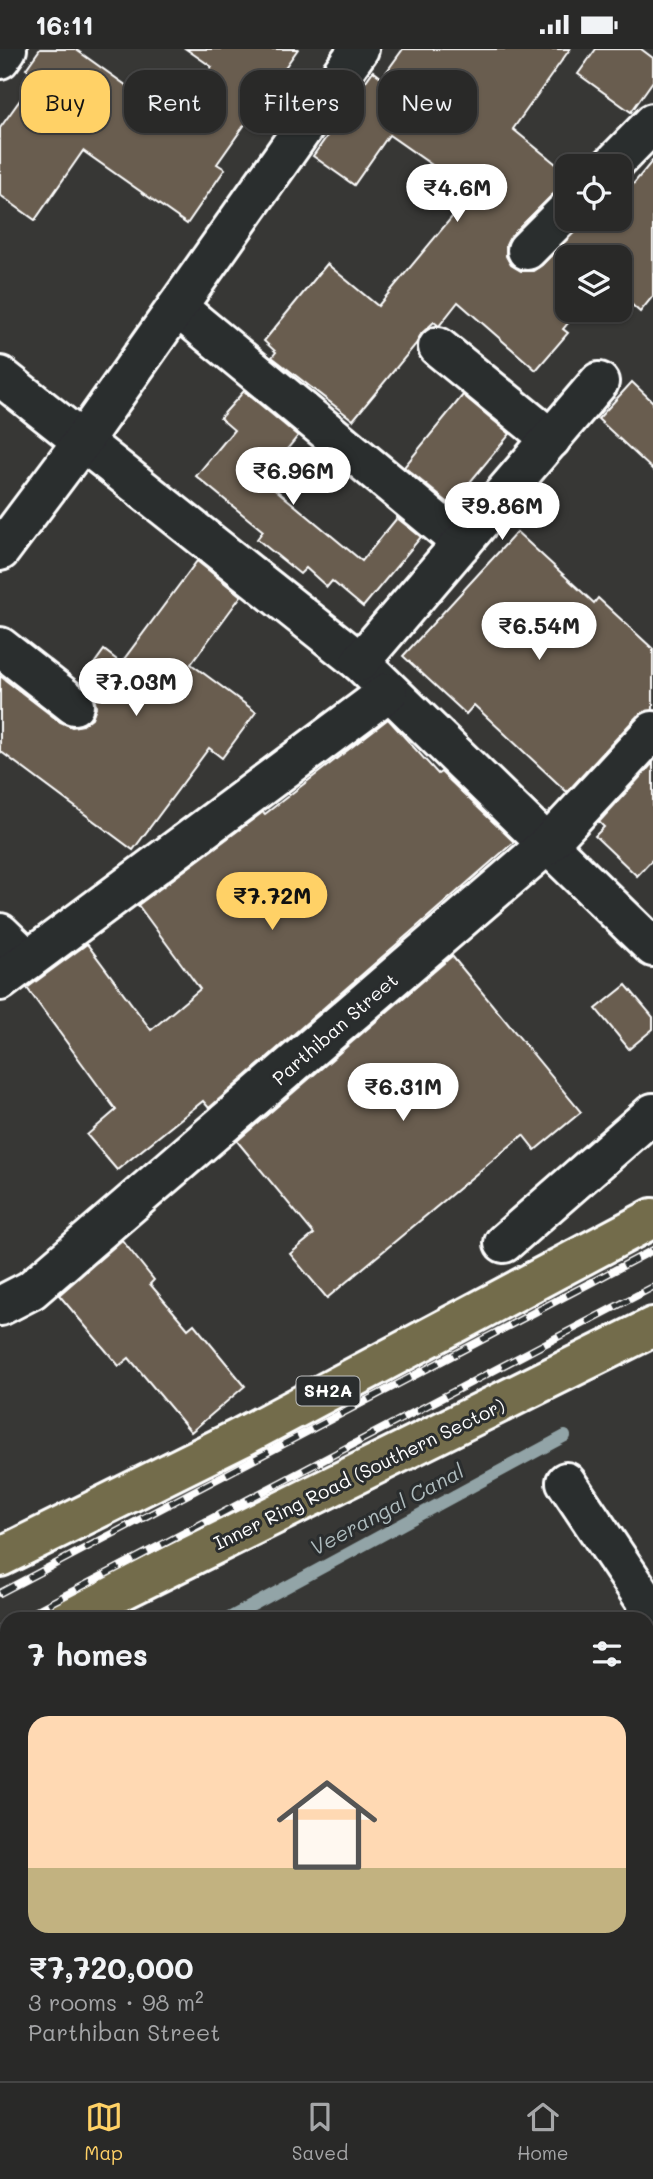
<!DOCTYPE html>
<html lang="en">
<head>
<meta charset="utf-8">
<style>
  body { margin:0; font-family:Mali,sans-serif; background:#353534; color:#f1f3f6; height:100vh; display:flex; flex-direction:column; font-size:26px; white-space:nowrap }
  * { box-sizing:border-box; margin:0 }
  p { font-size:23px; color:#a5a6a8 }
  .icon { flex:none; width:38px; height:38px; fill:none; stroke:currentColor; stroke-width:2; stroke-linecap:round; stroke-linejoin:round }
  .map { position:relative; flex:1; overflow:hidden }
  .details { position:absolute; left:0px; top:1563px; width:654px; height:471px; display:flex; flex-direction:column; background:#292928; border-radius:21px 21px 0 0; box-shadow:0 2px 5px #0004,0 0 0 2px #454545 }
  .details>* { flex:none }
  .top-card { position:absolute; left:21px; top:21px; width:612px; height:63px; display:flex; gap:14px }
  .tools { position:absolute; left:555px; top:105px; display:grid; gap:14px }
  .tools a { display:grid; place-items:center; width:77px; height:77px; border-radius:14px; background:#292928; box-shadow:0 2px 5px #0004,0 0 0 2px #454545; font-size:35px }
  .price { position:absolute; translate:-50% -60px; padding:0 16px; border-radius:24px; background:#fff; color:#222; font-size:23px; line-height:46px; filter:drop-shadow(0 2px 4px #0008) }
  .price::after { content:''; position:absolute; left:50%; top:42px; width:21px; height:16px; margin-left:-10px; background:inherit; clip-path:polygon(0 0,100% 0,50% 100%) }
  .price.on { background:#ffd166; color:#111 }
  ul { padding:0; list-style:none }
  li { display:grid; align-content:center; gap:14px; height:371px; padding:0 28px }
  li+li { border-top:2px solid #454545 }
  li span { display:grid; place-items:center; height:217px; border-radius:21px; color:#555 }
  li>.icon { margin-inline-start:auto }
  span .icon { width:126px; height:126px; fill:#fffc; stroke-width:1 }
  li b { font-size:30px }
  h2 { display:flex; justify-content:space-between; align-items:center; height:84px; padding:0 28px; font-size:30px }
  .tag { padding:0 24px; border-radius:21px; background:#292928; box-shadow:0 2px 5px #0004,0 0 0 2px #454545; font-size:24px; line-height:63px }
  .tag.on { background:#ffd166; color:#111 }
  .status { display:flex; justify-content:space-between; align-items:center; height:49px; padding:0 35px; background:#292928; direction:ltr }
  .status svg { height:19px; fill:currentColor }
  .tabs { display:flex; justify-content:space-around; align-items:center; height:98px; border-top:2px solid #454545; background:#292928; font-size:19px; color:#a5a6a8 }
  .tabs a { display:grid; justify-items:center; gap:4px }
  .tabs .on { color:#ffd166 }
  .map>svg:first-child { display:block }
</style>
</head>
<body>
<div class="status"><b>16:11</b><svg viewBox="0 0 49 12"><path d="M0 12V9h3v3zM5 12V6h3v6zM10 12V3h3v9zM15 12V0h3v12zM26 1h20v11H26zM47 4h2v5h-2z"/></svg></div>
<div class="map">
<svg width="653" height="2032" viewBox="0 0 653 2032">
  <rect width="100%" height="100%" fill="#373735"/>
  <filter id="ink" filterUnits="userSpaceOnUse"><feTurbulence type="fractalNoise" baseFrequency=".0143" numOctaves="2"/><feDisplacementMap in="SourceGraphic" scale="14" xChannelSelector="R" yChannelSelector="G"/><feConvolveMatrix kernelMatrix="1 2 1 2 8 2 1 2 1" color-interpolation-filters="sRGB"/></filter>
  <g filter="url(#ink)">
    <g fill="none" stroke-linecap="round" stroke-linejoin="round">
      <g stroke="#92a4a7" stroke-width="12">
        <path d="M227,1570L565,1387"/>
        <path d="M0,1693L7,1689"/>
      </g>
    </g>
    <g fill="#695d50" stroke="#fff" stroke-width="2">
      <path d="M40,0H75L175,71L212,18L186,0H298L217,115L225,120L187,175L83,102L35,171L0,146V79L37,27L26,20Z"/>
      <path d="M403,0H570L513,80L567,124V140L552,146L512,186L506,196V207L511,216L521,222H533L542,216L586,170H620V151L653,111V247L640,263L620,245V208H567V261H579L563,280L568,284L536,321L458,253L439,277L434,273L422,284L416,295L353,371L272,308L276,303L264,292L327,215L378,257L472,144L389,86L354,136L313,107L373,22L382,29Z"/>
      <path d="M596,0H641L653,9V32L631,63L578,25Z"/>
      <path d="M632,333L653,353V421L598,370Z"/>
      <path d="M244,342L298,387L270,421L282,431L275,440L362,512L397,469L421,488L363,558L332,532L327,538L306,519L300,525L257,490L263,482L196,427L234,381L220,369Z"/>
      <path d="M463,346L510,385L451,456L404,418Z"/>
      <path d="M517,483L594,554L598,549L653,600V661L637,667L567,743L474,656L466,665L403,607Z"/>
      <path d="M197,512L241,547L191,615L256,663L222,709L209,699L133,801L0,702V627L60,673L72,678L83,676L92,669L96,658L94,647L81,633L104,601L121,614Z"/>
      <path d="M388,670L438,725L441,723L514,793L209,1059L203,1052L117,1121L87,1086L116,1061L27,939L87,895L151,981L200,940L138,856L263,763L265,765Z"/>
      <path d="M653,714V810L637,827L595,787L604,778L599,773Z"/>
      <path d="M452,907L581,1063L535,1101L523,1086L327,1249L290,1205L314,1185L237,1092Z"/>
      <path d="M626,936L653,968V980L629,1000L596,960Z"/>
      <path d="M122,1191L154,1231L150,1235L188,1280L194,1275L245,1337L191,1383L129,1309L119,1317L59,1246Z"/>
    </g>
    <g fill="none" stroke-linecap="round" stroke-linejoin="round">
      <g stroke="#fff" stroke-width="44">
        <g id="minor">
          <path d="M0,10L7,0"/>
          <path d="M611,117L653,74"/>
          <path d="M527,201L567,161"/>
          <path d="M177,258L462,494"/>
          <path d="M438,298L551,390"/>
          <path d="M0,327L360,613L653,898"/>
          <path d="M0,502L81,394L359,0"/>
          <path d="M0,598L74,656"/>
          <path d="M360,613L599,333"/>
          <path d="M0,884L28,911"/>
          <path d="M0,932L388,643"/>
          <path d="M504,1194L653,1064"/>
          <path d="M0,1257L31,1241L549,794L653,682"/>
          <path d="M566,1433L653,1563"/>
          <path d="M648,1656L653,1652"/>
          <path d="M648,1986L653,1983"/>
          <path d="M142,2026L147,2032"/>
          <path d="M83,2032L89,2026"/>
          <path d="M564,2032L574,2026"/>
        </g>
      </g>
      <g stroke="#fff" stroke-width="44">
        <g id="major">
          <path d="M0,1508L242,1388L653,1169"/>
          <path d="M64,1570L653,1278"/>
          <path d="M0,1601L7,1598"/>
        </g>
      </g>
      <use href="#minor" stroke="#2a2d2e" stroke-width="38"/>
      <use href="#major" stroke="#736c4b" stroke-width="38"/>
      <g stroke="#fff" stroke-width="8">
        <g id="rail">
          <path d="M0,1544L653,1201"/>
          <path d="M20,1570L653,1238"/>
          <path d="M0,1580L7,1577"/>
        </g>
      </g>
      <use href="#rail" stroke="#2a2d2e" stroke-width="5" stroke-dasharray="16" stroke-linecap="butt"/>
    </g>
  </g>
  <g text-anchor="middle" stroke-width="6" stroke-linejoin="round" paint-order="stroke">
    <rect fill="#2a2d2e" stroke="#bfc0c0" stroke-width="2" x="296.5" y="1327.5" width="63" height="29" rx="5"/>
    <g font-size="18" font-weight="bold" fill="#fff">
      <text x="328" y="1348">SH2A</text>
    </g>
    <g font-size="19" fill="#fff" stroke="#2a2d2e">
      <text transform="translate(335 980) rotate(-41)" y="7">Parthiban Street</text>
      <text transform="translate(359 1425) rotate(-26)" y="7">Inner Ring Road (Southern Sector)</text>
    </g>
    <g font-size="21" font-style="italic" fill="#aebbbd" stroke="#2a2d2e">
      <text transform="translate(387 1461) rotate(-28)" y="7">Veerangal Canal</text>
    </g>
  </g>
</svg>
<div class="tools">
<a><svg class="icon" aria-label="locate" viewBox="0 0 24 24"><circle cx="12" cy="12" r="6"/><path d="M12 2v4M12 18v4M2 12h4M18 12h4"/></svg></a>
<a><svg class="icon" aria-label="layers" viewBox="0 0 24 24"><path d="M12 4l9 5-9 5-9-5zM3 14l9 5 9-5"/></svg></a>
</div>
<b class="price" style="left:457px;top:175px">₹4.6M</b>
<b class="price" style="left:293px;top:458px">₹6.96M</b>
<b class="price" style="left:502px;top:493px">₹9.86M</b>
<b class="price" style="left:539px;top:613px">₹6.54M</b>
<b class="price" style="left:136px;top:669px">₹7.03M</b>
<b class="price on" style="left:272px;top:883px">₹7.72M</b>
<b class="price" style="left:403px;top:1074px">₹6.31M</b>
<div class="top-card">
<a class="tag on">Buy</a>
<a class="tag">Rent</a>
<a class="tag">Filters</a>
<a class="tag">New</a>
</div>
<section class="details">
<h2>7 homes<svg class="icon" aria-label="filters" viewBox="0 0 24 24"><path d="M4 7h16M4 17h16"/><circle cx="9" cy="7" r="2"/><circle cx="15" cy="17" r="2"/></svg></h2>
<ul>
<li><span style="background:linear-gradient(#ffd9b3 70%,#c2b280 0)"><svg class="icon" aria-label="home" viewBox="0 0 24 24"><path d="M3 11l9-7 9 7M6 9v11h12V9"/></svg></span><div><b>₹7,720,000</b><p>3 rooms · 98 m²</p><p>Parthiban Street</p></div></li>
</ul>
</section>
</div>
<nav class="tabs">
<a class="on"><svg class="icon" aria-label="map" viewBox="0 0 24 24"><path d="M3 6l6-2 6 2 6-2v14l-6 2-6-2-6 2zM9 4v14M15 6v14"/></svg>Map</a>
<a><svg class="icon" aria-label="saved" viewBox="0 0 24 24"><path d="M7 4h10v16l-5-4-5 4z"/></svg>Saved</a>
<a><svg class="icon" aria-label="home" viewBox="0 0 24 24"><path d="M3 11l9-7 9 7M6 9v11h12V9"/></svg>Home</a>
</nav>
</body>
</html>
